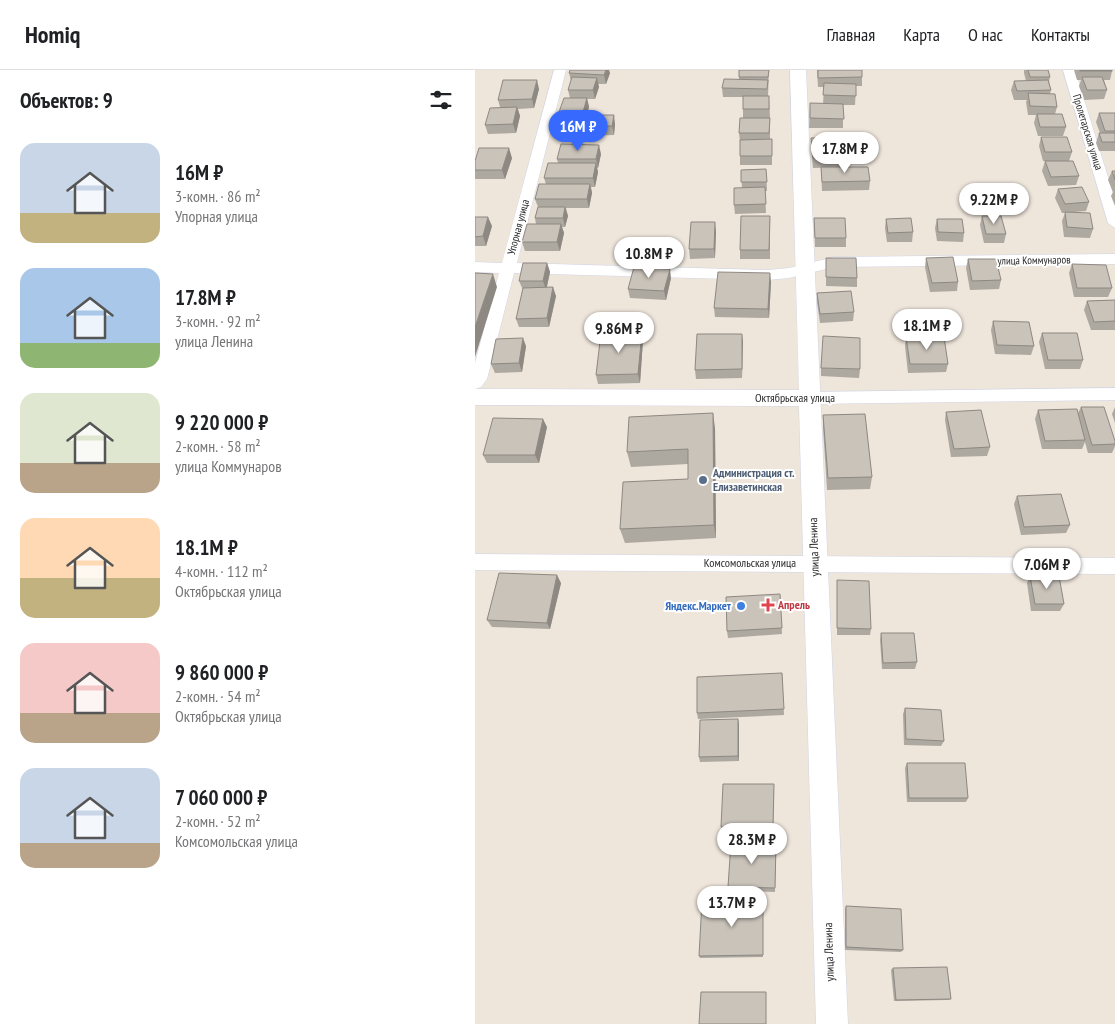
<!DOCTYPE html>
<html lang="ru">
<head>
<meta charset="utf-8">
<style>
  body { margin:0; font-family:"PT Sans Narrow",sans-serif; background:#f6f6f6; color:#202124; height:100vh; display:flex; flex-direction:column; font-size:19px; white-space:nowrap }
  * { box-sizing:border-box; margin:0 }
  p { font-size:16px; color:#757577 }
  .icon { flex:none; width:28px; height:28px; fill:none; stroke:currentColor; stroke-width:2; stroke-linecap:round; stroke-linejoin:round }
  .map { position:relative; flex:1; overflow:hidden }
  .sheet { display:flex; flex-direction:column; background:#fff; width:475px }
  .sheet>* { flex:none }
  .price { position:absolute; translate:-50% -42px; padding:0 11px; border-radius:18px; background:#fff; color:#222; font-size:16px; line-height:32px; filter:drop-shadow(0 1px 2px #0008) }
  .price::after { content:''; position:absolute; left:50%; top:30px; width:15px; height:11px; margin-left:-8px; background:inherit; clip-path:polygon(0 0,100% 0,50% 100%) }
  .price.on { background:#3769ff; color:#fff }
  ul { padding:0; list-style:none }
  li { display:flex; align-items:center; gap:15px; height:125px; padding:0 20px }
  li span { display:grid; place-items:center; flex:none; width:140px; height:100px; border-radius:15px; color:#555 }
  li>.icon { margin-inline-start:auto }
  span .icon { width:60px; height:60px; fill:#fffc; stroke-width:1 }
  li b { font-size:21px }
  h2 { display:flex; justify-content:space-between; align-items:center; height:60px; padding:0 20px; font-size:21px }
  header { display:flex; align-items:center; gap:30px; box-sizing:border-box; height:70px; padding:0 25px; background:#fff; border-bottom:1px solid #e0e0e0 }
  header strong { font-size:24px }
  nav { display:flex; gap:28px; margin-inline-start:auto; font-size:18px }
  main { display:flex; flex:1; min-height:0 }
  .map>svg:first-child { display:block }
</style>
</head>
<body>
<header>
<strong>Homiq</strong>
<nav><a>Главная</a><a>Карта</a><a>О нас</a><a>Контакты</a></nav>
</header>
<main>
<section class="sheet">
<h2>Объектов: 9<svg class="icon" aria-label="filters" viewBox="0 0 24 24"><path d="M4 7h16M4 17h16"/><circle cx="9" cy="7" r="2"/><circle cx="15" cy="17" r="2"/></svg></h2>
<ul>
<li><span style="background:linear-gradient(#c9d6e8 70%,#c2b280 0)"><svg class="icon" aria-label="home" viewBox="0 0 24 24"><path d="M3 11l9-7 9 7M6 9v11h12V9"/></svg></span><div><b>16M ₽</b><p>3-комн. · 86 m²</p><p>Упорная улица</p></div></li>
<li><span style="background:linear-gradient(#a9c7e8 75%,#8fb573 0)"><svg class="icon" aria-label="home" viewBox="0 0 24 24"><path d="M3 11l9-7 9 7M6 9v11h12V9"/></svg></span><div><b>17.8M ₽</b><p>3-комн. · 92 m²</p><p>улица Ленина</p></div></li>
<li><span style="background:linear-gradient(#dfe7d0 70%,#b9a48a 0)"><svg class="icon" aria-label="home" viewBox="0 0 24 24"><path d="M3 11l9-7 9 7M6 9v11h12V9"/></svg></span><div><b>9 220 000 ₽</b><p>2-комн. · 58 m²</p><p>улица Коммунаров</p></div></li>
<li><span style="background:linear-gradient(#ffd9b3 60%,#c2b280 0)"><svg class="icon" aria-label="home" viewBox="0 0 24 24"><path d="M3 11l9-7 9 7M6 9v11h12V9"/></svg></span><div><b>18.1M ₽</b><p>4-комн. · 112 m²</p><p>Октябрьская улица</p></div></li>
<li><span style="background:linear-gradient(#f6c9c9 70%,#b9a48a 0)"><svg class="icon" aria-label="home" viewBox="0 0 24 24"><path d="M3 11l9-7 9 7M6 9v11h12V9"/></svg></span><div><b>9 860 000 ₽</b><p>2-комн. · 54 m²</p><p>Октябрьская улица</p></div></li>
<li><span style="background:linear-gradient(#c9d6e8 75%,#b9a48a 0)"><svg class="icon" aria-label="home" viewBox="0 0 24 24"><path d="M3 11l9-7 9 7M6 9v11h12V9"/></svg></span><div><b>7 060 000 ₽</b><p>2-комн. · 52 m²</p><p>Комсомольская улица</p></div></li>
</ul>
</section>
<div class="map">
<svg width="640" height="954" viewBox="0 0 640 954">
  <rect width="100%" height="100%" fill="#eee5db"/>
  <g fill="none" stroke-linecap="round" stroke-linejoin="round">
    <g stroke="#d0d5e5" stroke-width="1">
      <g id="minor">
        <path d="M79,0H91L42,193L293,200L314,198L359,187L640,184V194L359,197L314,208L293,210L39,203L12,309L6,317L0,319V293L24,203L0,202V192L27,193Z"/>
        <path d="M588,0H600L640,130V158L633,153Z"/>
        <path d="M640,318V330L333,334L327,332L325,328L327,324L333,322Z"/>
        <path d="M0,484L640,488V504L0,500Z"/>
      </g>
    </g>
    <g stroke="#d0d5e5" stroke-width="1">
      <path id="tertiary" d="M315,0H331L373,954H341L324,336L0,335V319L324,320Z"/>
    </g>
    <use href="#minor" fill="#fff" fill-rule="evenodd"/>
    <use href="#tertiary" fill="#fff" fill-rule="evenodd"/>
  </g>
  <g fill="#ada8a0">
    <path d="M264,0H294L293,26H294L295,48V69H297V95H265V72L264,63L268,48V27H248L247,18L264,9Z"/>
    <path d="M342,0H387V16H381L380,35H368V58H334L335,33L348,34L349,17H343Z"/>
    <path d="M549,0H573L575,7L574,12L576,20L575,24L582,37L580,44L591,57L588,66H563L559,53L561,45H553L551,32L552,30H539L536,20L539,11H551L549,3Z"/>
    <path d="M599,0H637V1L635,10H629L632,20L629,29L609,30L604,16L606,10H602Z"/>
    <path d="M94,3H135L131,14H123L124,17L120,29H112L114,37L112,45L140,54L139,65L108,66L106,57V51H87L84,42L95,28L93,20L96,11Z"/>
    <path d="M64,19L59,38L43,39L45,46L41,63L13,64L10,55L25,37L23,30Z"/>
    <path d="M624,43H640V81H624L621,73L624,63H625L621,52Z"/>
    <path d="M566,67L597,82L594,91L604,106L601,115L573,116L567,101L570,91H585H568L564,76Z"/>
    <path d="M336,68L369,87L368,97L338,98L336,77Z"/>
    <path d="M126,84L123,98H122L123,102L120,117H116L117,123L114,138H91L93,146L90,157H87L89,163L85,181H50L47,172L61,154L60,148L63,137L60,129L71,114L69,108L83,93L82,89Z"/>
    <path d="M37,88L30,109H0V91Z"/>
    <path d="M346,97L395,111L394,120L347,121Z"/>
    <path d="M291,99L292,121H290L291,143L260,144L259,135L267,118L266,100Z"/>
    <path d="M637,101H640V136L636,126L638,122L633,110Z"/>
    <path d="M583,119L614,132L611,141L599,142L618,159L615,168L589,167L587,151L590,143H587L580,128Z"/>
    <path d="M295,146V189H265V180Z"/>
    <path d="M507,146L531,164L529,173H509L505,155Z"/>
    <path d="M0,147L17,156L11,176H0Z"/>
    <path d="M339,148L371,168V177H340Z"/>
    <path d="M411,149L438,162L437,172H412L410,158Z"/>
    <path d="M462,149L489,163L488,172L462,171L460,158Z"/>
    <path d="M241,161L240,188L215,189L214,179Z"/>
    <path d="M351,188L382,208V217L351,216Z"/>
    <path d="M451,188L483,212L482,221L455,222L450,197Z"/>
    <path d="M493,189L526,210L524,219L495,220L491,198Z"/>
    <path d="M72,193L75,202L72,217L81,226L74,257H44L41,249L48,220L44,211Z"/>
    <path d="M597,194L637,218L633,227H599L594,203Z"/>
    <path d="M196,208L191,230L155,228L153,219Z"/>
    <path d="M296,212L294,248L240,247L239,238Z"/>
    <path d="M342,223L379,242L378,251L345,253L342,232Z"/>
    <path d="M640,230V260H616L609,240L612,231Z"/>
    <path d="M518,251L559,276L556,285L520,284L516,260Z"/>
    <path d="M167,262L168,270L165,313L123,314L121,305Z"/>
    <path d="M567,263L608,290L605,299H570L564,272Z"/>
    <path d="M267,264V308L221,309L220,300Z"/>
    <path d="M431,267L473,294L471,302L433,303L430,276Z"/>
    <path d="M51,276L47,302L20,303L16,294Z"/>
    <path d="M346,298L385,299L384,308L346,306Z"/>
    <path d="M606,337L640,371V376L637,383H613L610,372L607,379H567L560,349L563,340L603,343Z"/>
    <path d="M640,337V353L637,344Z"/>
    <path d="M471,342L515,377L512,386L476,387L470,350Z"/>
    <path d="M348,345L397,407L395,419L352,420L348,357Z"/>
    <path d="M72,357L64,393H12L8,385Z"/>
    <path d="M240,358L241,468L150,473L145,459L213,409V394L156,397L152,382Z"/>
    <path d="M542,426L595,455L591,463L546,465L539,434Z"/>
    <path d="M555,506L589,534L585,541H556L552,513Z"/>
    <path d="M362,510L396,559L395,565H362Z"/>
    <path d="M86,513L75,559L17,557L12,550Z"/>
    <path d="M305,524L307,564L253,568L252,561Z"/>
    <path d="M406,563L442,592L440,599H407L405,570Z"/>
    <path d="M307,603L309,645L223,649L222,643Z"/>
    <path d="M430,638L469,671L466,676L429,675L428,644Z"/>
    <path d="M263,649L264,655V691L225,692L224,687Z"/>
    <path d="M432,693L493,728L491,732H432L430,698Z"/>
    <path d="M299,718L298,761H247L246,757Z"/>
    <path d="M301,777L300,822L254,820L253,817Z"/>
    <path d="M288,830V887L225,888L224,886Z"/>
    <path d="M371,836L428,880L426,882L370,880V839Z"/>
    <path d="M418,898L476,929L473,930L419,931L416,900Z"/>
  </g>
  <g fill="#8d8882">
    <path d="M131,0H134L135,3L131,14L129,5Z"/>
    <path d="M122,8L124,17L120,29L118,20Z"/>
    <path d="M62,10L64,19L59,38L57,29Z"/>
    <path d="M112,28L114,37L110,51L108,42Z"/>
    <path d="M42,37L45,46L41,63L38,54Z"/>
    <path d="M139,45L140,54L139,65L137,56Z"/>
    <path d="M124,75L126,84L123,98L121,89Z"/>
    <path d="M34,78L37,88L30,109L27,100Z"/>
    <path d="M121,93L123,102L120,117L118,108Z"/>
    <path d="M115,114L117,123L114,138L112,129Z"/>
    <path d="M90,137L93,146L90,157L88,148Z"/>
    <path d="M13,147L17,156L11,176L8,166Z"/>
    <path d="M240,152L241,161L240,188L239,179Z"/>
    <path d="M86,154L89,163L85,181L82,172Z"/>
    <path d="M72,193L75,202L71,220L68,211Z"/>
    <path d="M195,199L196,208L191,230L189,221Z"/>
    <path d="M295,203L296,212L294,248L293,239Z"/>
    <path d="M18,204L22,217L0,287V257Z"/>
    <path d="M78,217L81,226L74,257L72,248Z"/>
    <path d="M167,262L168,270L165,313L163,304Z"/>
    <path d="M267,264L268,272L267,308Z"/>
    <path d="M48,268L51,276L47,302L44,293Z"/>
    <path d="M238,343L240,358L241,468L239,455Z"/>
    <path d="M68,349L72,357L64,393L60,385Z"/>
    <path d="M82,505L86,513L75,559L72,553Z"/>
    <path d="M263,649L264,655V691L263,686Z"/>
  </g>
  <g fill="#c9c3ba" stroke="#8d8882">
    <path d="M95,0H131L129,5L94,3Z"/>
    <path d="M264,0H294L293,7H264Z"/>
    <path d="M343,0H387V7L343,8Z"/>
    <path d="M553,0H573L575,7H555Z"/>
    <rect x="605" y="0" width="32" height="1"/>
    <path d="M97,7L122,8L118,20H93Z"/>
    <path d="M607,7H627L632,20H612Z"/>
    <path d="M249,9L293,10L292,19L247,18Z"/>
    <path d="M28,10H62L57,29L23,30Z"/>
    <path d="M573,10L576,20L542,21L539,11Z"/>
    <path d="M349,13L381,14V26L348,25Z"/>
    <path d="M553,23L580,24L582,37L555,36Z"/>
    <rect x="268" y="26" width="26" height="13"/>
    <path d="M89,28H112L108,42H84Z"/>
    <path d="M335,33L368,34L369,49L335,48Z"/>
    <path d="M42,37L38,54L10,55L15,38Z"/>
    <path d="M624,43H640V61H630Z"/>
    <path d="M562,44H587L591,57H565Z"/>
    <path d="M108,45H139L137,56L106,57Z"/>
    <path d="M265,48H295L294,63H264Z"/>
    <path d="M624,63H640V72H627Z"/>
    <path d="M366,67L369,87L338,88L336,68Z"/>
    <path d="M566,67H592L597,82H570Z"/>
    <path d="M297,69V86H265V70Z"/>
    <path d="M86,74L124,75L121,89H82Z"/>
    <path d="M4,78H34L27,100H0V91Z"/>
    <path d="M570,91H598L604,106L576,107Z"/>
    <path d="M73,93H121L118,108H69Z"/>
    <path d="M346,97H393L395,111L347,112Z"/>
    <path d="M291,99L292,112H266V100Z"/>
    <path d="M637,101H640V110Z"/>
    <path d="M64,114H115L112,129H60Z"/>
    <path d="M290,117L291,134L259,135V118Z"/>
    <path d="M607,117L614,132L590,134L583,119Z"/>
    <path d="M63,137H90L88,148H60Z"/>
    <path d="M590,142L615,143L618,159L592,157Z"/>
    <path d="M266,146H295L294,180H265Z"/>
    <path d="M507,146H526L531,164H511Z"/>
    <path d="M0,147H13L8,166L0,167Z"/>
    <path d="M339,148H370L371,168H340Z"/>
    <path d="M436,148L438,162L413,163L411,149Z"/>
    <path d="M462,149H487L489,163L463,162Z"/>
    <path d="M216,152H240L239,179H214Z"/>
    <path d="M52,154H86L82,172H47Z"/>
    <path d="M478,187L483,212L457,213L451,188Z"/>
    <path d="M351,188H381L382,208L351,207Z"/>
    <path d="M493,189H521L526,210L497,211Z"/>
    <path d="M48,193H72L68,211H44Z"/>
    <path d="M597,194L631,195L637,218H602Z"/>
    <path d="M159,197L195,199L189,221L153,219Z"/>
    <path d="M243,202L295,203L293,239L239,238Z"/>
    <path d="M0,203L18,204L0,257Z"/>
    <path d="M78,217L72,248L41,249L48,218Z"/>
    <path d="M376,221L379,242L345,244L342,223Z"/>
    <path d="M640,230V251L619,252L612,231Z"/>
    <path d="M518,251L554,252L559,276L522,275Z"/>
    <path d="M167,262L163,304L121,305L126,263Z"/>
    <path d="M567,263H602L608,290H573Z"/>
    <path d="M222,264H267V299L220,300Z"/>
    <path d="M348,266L385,268V299L346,298Z"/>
    <path d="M431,267H469L473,294H435Z"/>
    <path d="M48,268L44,293L16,294L21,269Z"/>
    <path d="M606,337H629L640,371V374L617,375Z"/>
    <path d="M602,339L610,370L570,371L563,340Z"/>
    <path d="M506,340L515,377L479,379L471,342Z"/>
    <path d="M238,343L239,455L145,459L148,412L213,409V379L152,382L154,347Z"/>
    <path d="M390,344L397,407L353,408L348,345Z"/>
    <path d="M18,348L68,349L60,385H8Z"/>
    <path d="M586,424L595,455L549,457L542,426Z"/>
    <path d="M24,503L82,505L72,553L12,550Z"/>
    <path d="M555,506H584L589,534H560Z"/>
    <path d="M362,510L394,511L396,559L362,558Z"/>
    <path d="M305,524L307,558L252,561L251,527Z"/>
    <path d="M406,563H439L442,592L408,593Z"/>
    <path d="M307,603L309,639L222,643V607Z"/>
    <path d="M430,638L466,640L469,671L431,669Z"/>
    <path d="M263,649V686L224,687L225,650Z"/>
    <path d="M432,693H490L493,728H434Z"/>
    <path d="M248,714H299L298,757H246Z"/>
    <path d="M256,772L301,773L300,818L253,817Z"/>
    <path d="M288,830V885L224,886L227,831Z"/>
    <path d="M371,836L426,839L428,880L371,877Z"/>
    <path d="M472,897L476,929L421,930L418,898Z"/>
    <path d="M226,922H291V954H224Z"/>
  </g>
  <circle fill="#5c6f8a" stroke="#fff" stroke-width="2" cx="228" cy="410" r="5"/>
  <path fill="#e0444e" stroke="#fff" stroke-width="2" d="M290.5 527.5h5v5h5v5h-5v5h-5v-5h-5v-5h5z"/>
  <circle fill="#3f7fe0" stroke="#fff" stroke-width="2" cx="266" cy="536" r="5"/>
  <g text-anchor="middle" stroke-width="4" stroke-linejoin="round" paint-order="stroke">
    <g font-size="11" fill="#2b2b2b" stroke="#fff">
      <text transform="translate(613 62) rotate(73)" y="4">Пролетарская улица</text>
      <text transform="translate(43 157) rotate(-75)" y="4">Упорная улица</text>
      <text transform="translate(559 190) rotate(-1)" y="4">улица Коммунаров</text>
    </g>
    <g font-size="12" fill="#2b2b2b" stroke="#fff">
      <text x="320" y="332">Октябрьская улица</text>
      <text transform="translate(339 477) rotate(-92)" y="4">улица Ленина</text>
      <text x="275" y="497">Комсомольская улица</text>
      <text transform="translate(354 882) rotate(-92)" y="4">улица Ленина</text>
    </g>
    <g font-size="12" font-weight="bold" fill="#4e5e75" stroke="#fff" text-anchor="start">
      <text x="238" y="407">Администрация ст.<tspan x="238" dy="14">Елизаветинская</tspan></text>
    </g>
    <g font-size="12" font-weight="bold" fill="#be3a42" stroke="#fff" text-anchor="start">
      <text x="303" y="539">Апрель</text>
    </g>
    <g font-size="12" font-weight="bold" fill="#366cbe" stroke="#fff" text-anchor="end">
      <text x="256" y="540">Яндекс.Маркет</text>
    </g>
  </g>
</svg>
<b class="price on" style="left:103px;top:82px">16M ₽</b>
<b class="price" style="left:370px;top:104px">17.8M ₽</b>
<b class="price" style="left:519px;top:155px">9.22M ₽</b>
<b class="price" style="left:174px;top:209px">10.8M ₽</b>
<b class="price" style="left:452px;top:281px">18.1M ₽</b>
<b class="price" style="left:144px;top:284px">9.86M ₽</b>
<b class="price" style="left:572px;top:520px">7.06M ₽</b>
<b class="price" style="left:277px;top:795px">28.3M ₽</b>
<b class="price" style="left:257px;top:858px">13.7M ₽</b>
</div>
</main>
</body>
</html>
